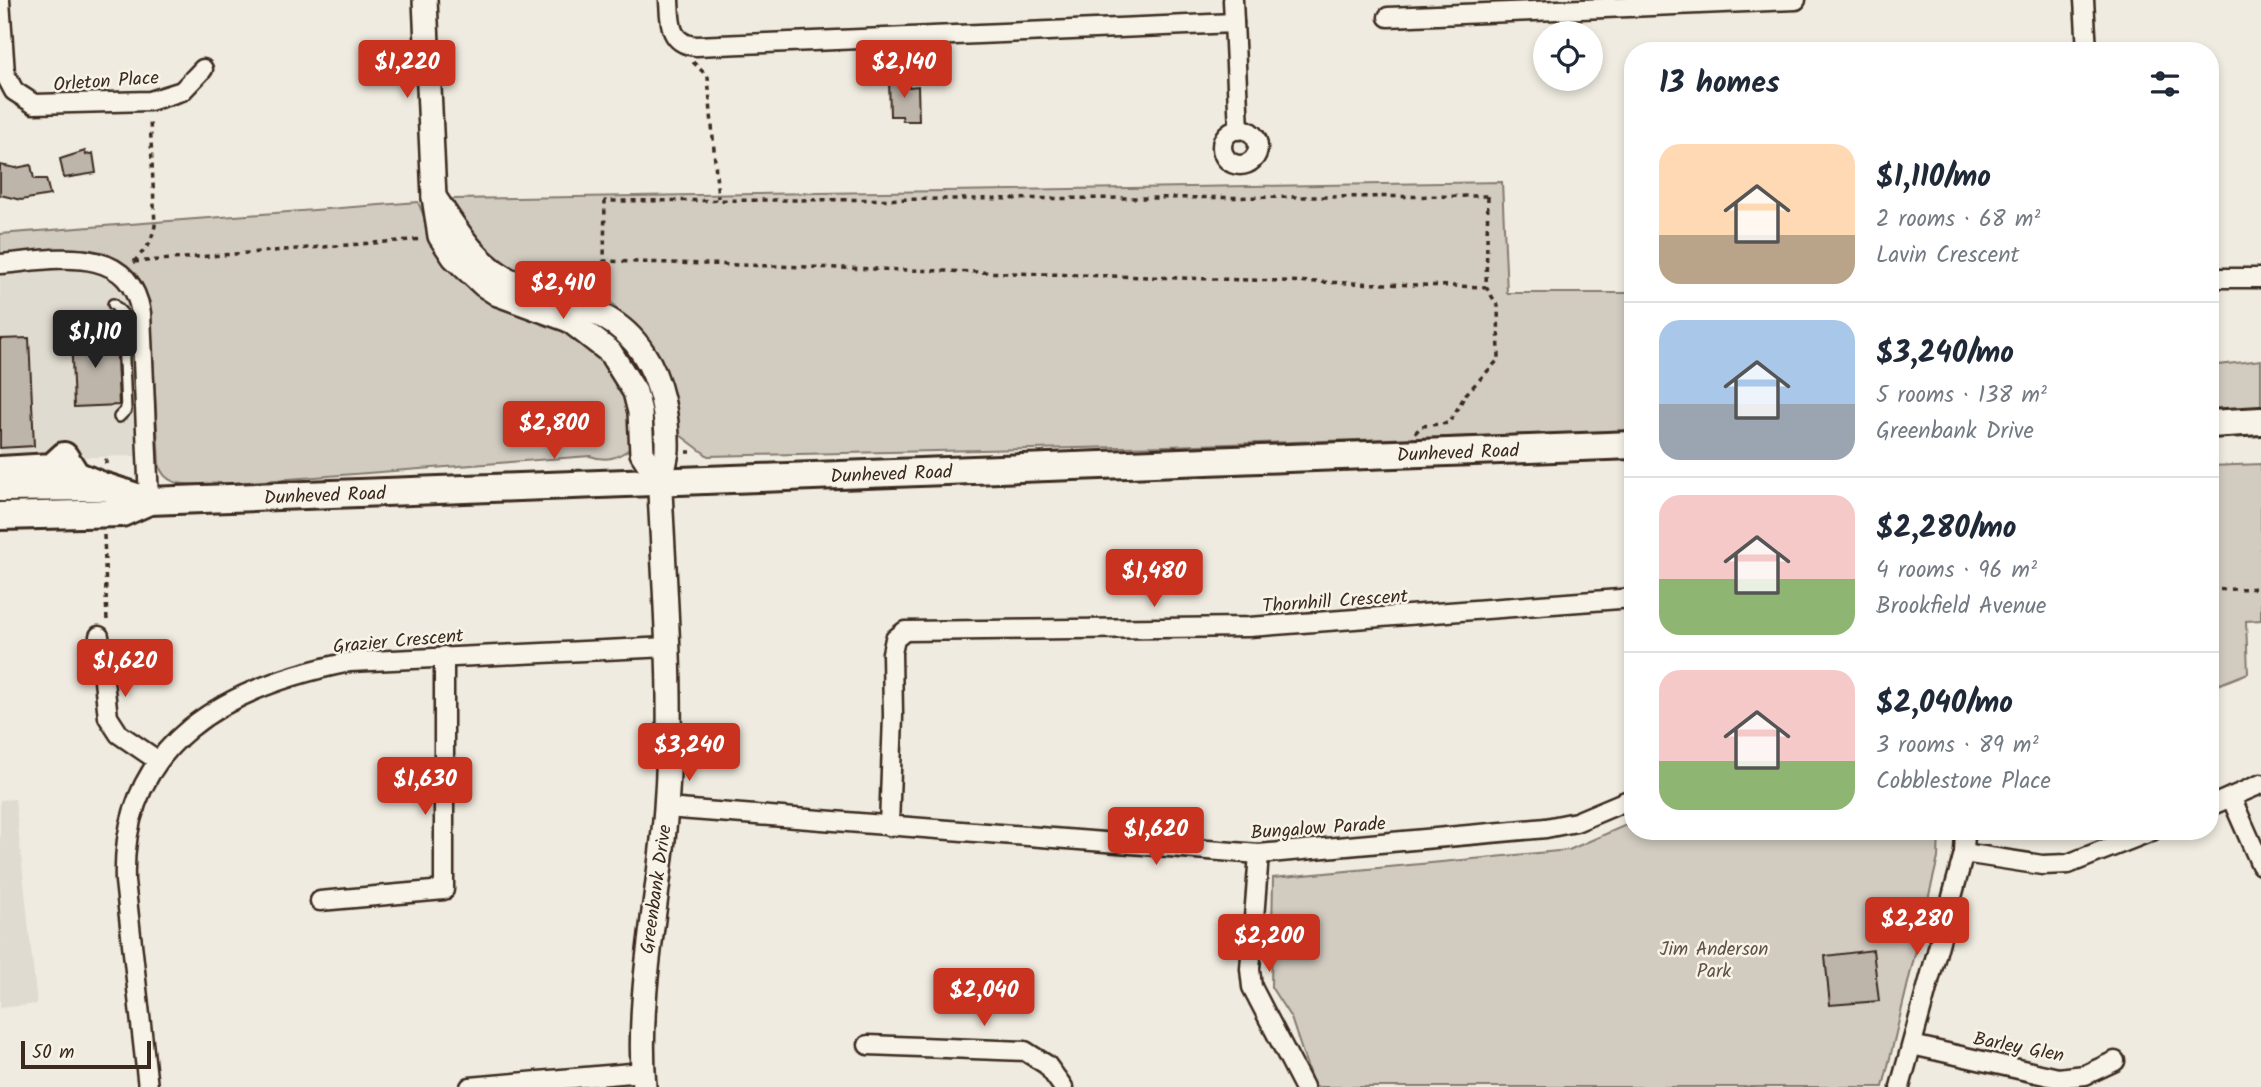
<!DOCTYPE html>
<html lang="en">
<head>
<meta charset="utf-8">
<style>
  body { margin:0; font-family:Kalam,sans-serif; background:#f2f2f3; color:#1f2937; height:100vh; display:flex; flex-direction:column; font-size:26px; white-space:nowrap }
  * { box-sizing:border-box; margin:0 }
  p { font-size:23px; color:#747a83 }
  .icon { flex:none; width:38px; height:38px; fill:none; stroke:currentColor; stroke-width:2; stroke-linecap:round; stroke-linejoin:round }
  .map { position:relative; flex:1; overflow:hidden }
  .drawer { position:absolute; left:1624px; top:42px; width:595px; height:798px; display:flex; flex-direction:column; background:#fff; border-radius:28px; box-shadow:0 4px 10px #0003 }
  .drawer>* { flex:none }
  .buttons { position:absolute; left:1533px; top:21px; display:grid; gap:14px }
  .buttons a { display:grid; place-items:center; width:70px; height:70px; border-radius:50%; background:#fff; box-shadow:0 4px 10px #0003; font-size:35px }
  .scale { position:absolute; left:21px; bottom:18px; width:130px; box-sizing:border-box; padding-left:7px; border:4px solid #3b2a1e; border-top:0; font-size:19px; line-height:24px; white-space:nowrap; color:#3b2a1e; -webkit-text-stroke:5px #f7f3e8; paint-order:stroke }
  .price { position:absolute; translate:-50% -60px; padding:0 16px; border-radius:7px; background:#c8321e; color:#fff; font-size:23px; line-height:46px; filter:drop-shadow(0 2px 4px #0008) }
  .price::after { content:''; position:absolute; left:50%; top:42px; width:21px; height:16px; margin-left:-10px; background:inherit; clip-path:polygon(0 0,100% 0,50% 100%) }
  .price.current { background:#222; color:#fff }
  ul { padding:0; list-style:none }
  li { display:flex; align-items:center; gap:21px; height:175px; padding:0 35px }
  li+li { border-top:2px solid #e0e1e3 }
  li span { display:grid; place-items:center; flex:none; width:196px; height:140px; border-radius:21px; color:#555 }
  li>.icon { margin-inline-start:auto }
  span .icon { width:84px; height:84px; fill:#fffc; stroke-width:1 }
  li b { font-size:30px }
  h2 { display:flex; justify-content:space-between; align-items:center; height:84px; padding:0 35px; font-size:30px }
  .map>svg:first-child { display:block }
</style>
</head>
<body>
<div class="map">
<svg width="2261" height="1087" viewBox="0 0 2261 1087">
  <rect width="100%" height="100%" fill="#efebe0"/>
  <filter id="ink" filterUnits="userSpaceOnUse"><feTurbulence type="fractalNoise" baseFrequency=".0143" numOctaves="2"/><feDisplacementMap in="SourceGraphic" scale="14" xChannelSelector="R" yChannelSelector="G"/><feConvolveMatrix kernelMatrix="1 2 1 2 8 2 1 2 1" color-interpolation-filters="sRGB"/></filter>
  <g filter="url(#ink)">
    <g fill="#e0dbd0">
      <path d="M126,237L136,456L0,459V248Z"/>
      <path d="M15,799L37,1004L0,1008V800Z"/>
    </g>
    <g fill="#d1cbc0" stroke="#867a6f" stroke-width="2">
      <path d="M1502,182L1507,293H1633V431L1167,446L708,456L680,435L652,347L606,297L545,284L509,270L480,250L463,225L452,199Z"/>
      <path d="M418,202L439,252L533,316L585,340L619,378L630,399L631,448C617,458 607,462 590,456L209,485C190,484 164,488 159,464L150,302L132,272L102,252L85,249L0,254V234Z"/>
      <path d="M2261,360V407L2210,409V366Z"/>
      <path d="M2261,464V620L2246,621L2248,673L2210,688V466Z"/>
      <path d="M1633,822V831H1939L1938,858L1883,1087H1314L1291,1018L1271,987L1273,878L1569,850Z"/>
    </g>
    <g fill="#bdb5aa" stroke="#3b2a1e" stroke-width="2">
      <path d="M909,78V87L918,86L919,121H903L902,116H890L889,79Z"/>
      <path d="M85,151L86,155L93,153L96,173L64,178L60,159Z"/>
      <path d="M0,165L16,168L31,165L34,179H46L50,195L21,200L0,195Z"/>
      <path d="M95,333L116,334L119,405L74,407L71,334Z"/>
      <path d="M29,338L34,446L0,448V339Z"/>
      <path d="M1873,950L1879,1001L1830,1005L1825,956Z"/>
    </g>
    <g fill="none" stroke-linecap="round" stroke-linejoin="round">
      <g stroke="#3b2a1e" stroke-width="14">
        <path id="service" d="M113,304L122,313L126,410L119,417"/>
      </g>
      <g stroke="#3b2a1e" stroke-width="23">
        <g id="minor">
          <path d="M0,0L5,74L14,91L34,104L150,101L182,91L203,69"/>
          <path d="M669,0C670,22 669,44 696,46L1234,23"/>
          <path d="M1233,0L1239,130"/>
          <path d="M2084,0L2087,51"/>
          <path d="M1388,17L1796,0"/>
          <circle cx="1240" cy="147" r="18"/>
          <path d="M0,264C52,260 129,241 141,313L149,501"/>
          <path d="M2210,278H2261"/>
          <path d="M99,636L108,717L119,734L157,760"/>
          <path d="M2231,797L2261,865"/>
          <path d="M2210,806L2261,784"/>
          <path d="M666,808L1259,854L1546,828L1576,822L1633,798"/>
          <path d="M889,826L893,716L892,653L895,639L905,631L1249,627L1633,598"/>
          <path d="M1964,853L2042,865L2068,864L2152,831"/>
          <path d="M1259,854L1250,969L1252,987L1304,1087"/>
          <path d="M320,901L444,890V656"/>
          <path d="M868,1045L1025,1051L1047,1065L1063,1087"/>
          <path d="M1912,1045L2058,1078L2085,1075L2115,1061"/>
          <path d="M148,1087L125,881C120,741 229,686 350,662L668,647"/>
          <path d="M470,1087L643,1072"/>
          <path d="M1900,1087L1964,853L1965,831"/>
        </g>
      </g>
      <g stroke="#3b2a1e" stroke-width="28">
        <g id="tertiary">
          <path d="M425,0L434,197L440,236L454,257L484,285L498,294L569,320L610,352L635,392L640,412L642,453L660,481"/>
          <path d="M434,197C455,227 473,261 507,279C555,304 611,303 643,353C661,380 668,417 667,450C666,464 660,476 660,491C665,596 674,703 666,808C659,902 636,992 644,1087"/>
        </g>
      </g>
      <g stroke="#3b2a1e" stroke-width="32">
        <g id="secondary">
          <path d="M2210,424L2261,421"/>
          <path d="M0,470L52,467L64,456L76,475L100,485"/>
          <path id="s1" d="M0,488L106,487L149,501L1633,445"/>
          <path d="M0,516L122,513L149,501"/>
        </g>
      </g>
      <g stroke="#3b2a1e" stroke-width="3.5" stroke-dasharray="5 5" stroke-linecap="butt">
        <path d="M693,62L708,77L718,198"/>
        <path d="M1488,196L1486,287L604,261L605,201Z"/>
        <path d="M134,262L423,239"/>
        <path d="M134,262L150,243L155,226L150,119"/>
        <path d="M1415,433L1422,426L1449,423L1466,394L1499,359L1498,306L1486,287"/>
        <path d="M686,452H692L693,455"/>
        <path d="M106,464V455"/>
        <path d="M104,535L107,622"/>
        <path d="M2210,590L2261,588"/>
      </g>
      <use href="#service" stroke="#f7f3e8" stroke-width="9"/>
      <use href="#minor" stroke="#f7f3e8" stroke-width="18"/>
      <use href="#tertiary" stroke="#f7f3e8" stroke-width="23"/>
      <use href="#secondary" stroke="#f7f3e8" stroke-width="26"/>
    </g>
  </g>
  <g text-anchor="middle" stroke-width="5" stroke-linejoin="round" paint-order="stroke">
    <g font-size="19" fill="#3b2a1e" stroke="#f7f3e8">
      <text transform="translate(106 80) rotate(-4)" y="7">Orleton Place</text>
      <text dy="7" stroke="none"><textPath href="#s1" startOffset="1461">Dunheved Road</textPath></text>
      <text dy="7" stroke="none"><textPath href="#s1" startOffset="894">Dunheved Road</textPath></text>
      <text dy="7" stroke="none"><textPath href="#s1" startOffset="327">Dunheved Road</textPath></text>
      <text transform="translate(1335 600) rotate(-4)" y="7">Thornhill Crescent</text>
      <text transform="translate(398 640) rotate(-5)" y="7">Grazier Crescent</text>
      <text transform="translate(1318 827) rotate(-4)" y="7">Bungalow Parade</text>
      <text transform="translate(655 889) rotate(-82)" y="7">Greenbank Drive</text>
      <text transform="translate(2019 1046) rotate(11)" y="7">Barley Glen</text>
    </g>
    <g font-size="19" fill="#605246" stroke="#f7f3e8">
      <text x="1714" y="955">Jim Anderson<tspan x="1714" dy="22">Park</tspan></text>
    </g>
  </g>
</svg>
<div class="buttons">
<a><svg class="icon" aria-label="locate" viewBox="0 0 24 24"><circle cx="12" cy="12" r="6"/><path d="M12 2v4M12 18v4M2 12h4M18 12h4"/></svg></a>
</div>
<div class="scale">50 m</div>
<b class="price" style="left:407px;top:100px">$1,220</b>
<b class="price" style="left:904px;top:100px">$2,140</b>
<b class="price" style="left:563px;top:321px">$2,410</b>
<b class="price current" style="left:95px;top:370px">$1,110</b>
<b class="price" style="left:554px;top:461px">$2,800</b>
<b class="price" style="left:1154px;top:609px">$1,480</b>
<b class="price" style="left:125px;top:699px">$1,620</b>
<b class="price" style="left:689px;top:783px">$3,240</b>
<b class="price" style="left:425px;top:817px">$1,630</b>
<b class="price" style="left:1156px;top:867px">$1,620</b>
<b class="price" style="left:1917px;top:957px">$2,280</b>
<b class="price" style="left:1269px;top:974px">$2,200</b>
<b class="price" style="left:984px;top:1028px">$2,040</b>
<section class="drawer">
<h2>13 homes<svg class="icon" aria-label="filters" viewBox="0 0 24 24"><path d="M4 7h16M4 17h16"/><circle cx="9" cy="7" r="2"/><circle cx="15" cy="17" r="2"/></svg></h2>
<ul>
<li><span style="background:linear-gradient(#ffd9b3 65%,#b9a48a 0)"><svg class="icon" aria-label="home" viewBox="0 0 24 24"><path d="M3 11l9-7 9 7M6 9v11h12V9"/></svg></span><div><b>$1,110/mo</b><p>2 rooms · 68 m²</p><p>Lavin Crescent</p></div></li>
<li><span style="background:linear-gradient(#a9c7e8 60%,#9aa5b1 0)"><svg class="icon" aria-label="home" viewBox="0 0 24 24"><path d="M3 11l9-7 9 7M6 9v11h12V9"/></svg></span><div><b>$3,240/mo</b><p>5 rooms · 138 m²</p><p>Greenbank Drive</p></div></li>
<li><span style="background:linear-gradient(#f6c9c9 60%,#8fb573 0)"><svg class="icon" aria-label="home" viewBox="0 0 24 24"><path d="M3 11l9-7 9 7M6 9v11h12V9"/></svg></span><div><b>$2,280/mo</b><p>4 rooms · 96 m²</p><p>Brookfield Avenue</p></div></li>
<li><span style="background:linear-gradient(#f6c9c9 65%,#8fb573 0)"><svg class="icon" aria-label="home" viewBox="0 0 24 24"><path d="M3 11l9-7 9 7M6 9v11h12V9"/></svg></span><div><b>$2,040/mo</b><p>3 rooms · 89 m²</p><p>Cobblestone Place</p></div></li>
</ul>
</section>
</div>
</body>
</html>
